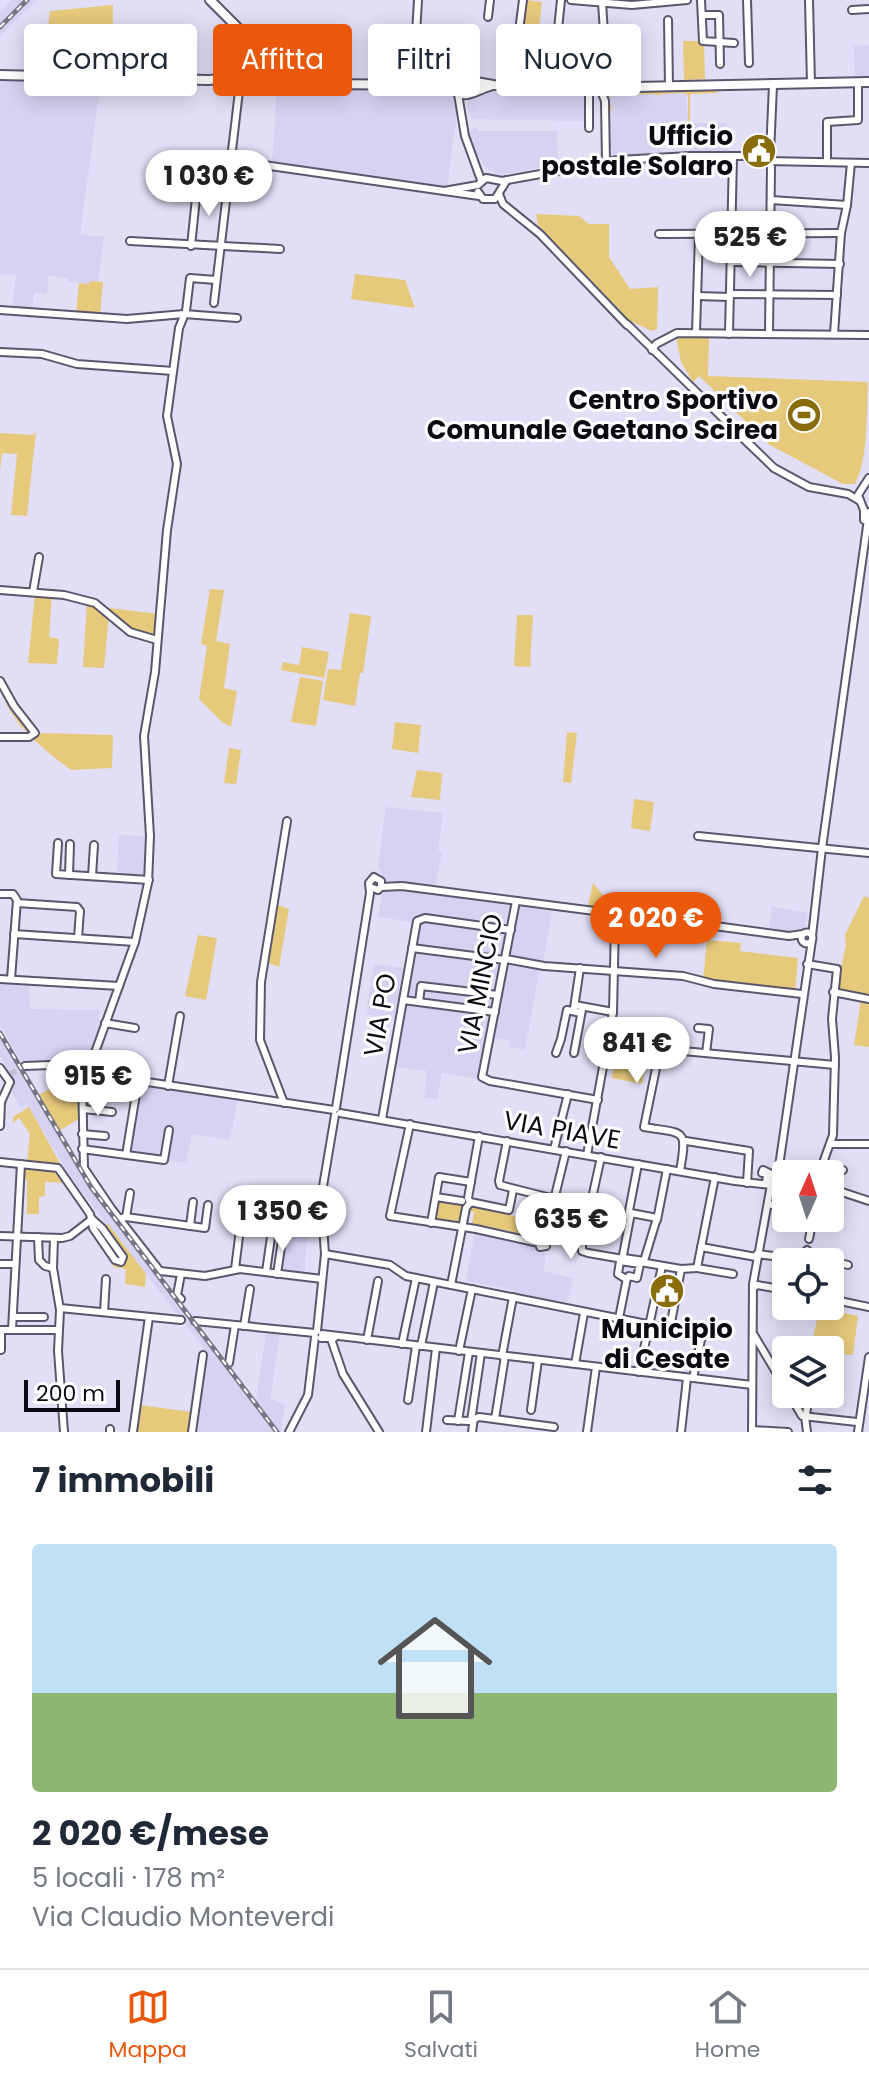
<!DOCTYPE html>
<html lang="it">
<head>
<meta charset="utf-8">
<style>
  body { margin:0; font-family:Poppins,sans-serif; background:#f2f2f3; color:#1f2937; height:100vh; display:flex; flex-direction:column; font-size:30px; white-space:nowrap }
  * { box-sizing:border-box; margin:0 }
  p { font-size:26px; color:#747a83 }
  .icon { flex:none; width:44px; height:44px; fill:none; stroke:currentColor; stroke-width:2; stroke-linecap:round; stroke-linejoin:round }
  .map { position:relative; height:1432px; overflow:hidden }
  .drawer { display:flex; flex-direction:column; background:#fff; flex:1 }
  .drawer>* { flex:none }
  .hud { position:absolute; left:24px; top:24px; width:822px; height:72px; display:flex; gap:16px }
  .needle { width:52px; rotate:3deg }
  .tools { position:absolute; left:772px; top:1160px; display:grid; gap:16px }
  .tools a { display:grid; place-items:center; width:72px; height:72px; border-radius:8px; background:#fff; box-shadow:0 4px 20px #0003; font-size:40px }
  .scale { position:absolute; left:24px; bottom:20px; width:96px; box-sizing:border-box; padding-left:8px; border:4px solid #0b0a12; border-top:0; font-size:22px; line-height:28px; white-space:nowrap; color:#0b0a12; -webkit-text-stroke:6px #fff; paint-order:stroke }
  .price { position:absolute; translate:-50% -68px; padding:0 18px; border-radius:28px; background:#fff; color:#222; font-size:26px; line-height:52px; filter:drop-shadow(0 2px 4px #0008) }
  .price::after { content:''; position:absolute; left:50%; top:48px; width:24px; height:18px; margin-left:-12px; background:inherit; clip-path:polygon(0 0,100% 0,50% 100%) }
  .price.selected { background:#ea580c; color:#fff }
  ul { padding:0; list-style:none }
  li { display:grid; align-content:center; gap:16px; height:424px; padding:0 32px }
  li span { display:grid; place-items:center; height:248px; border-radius:8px; color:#555 }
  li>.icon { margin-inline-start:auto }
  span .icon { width:144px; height:144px; fill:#fffc; stroke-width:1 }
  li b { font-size:34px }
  h2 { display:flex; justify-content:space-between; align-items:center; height:96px; padding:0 32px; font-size:34px }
  .tag { padding:0 28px; border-radius:8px; background:#fff; box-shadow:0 4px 20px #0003; font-size:28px; line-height:72px }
  .tag.selected { background:#ea580c; color:#fff }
  .tab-bar { display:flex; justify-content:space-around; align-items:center; height:112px; border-top:2px solid #e0e1e3; background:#fff; font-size:22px; color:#747a83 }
  .tab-bar a { display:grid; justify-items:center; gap:4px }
  .tab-bar .selected { color:#ea580c }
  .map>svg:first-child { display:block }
</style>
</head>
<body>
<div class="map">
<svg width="869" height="1432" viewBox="0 0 869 1432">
  <rect width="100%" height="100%" fill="#e1def6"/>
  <g fill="#d6d2f1">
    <path d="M12,0H37L0,36V13Z"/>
    <path d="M79,24L77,74H42L45,53H53V44Z"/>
    <path d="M538,35L557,38L558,42L582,46L576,85L551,84L553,59L536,57Z"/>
    <path d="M869,45V76L855,77L854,46Z"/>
    <path d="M19,78L101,80L80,234L104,237L98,282L90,281L89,284L68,282L67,278L49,276L47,294L34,293L32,312L12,310L16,275L0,274V82Z"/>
    <path d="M277,86L453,95L457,114L447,187L272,164Z"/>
    <path d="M478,92L586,94V121L472,119L467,106L470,98Z"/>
    <path d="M686,93L688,120L661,124L662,156L612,158V149H610L612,109H609V98L611,95Z"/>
    <path d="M691,123H727L728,153H692Z"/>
    <path d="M477,127L478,131H557L558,164L500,175L486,168L475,151L470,133L471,130Z"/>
    <path d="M386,807L443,813L438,849L442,853L433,894L553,908L543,961H541L525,1050L509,1047L510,1041L489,1037L481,1079L442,1073L437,1099L424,1097L427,1071L392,1067L400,1020L366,1014L374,964L406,968L414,922L378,917L385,878L378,867Z"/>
    <path d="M119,835L147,836L146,877L117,872Z"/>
    <path d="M772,906L808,913L805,928L795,932L769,929Z"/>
    <path d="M0,981L29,983L30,1009L99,1010V1020H105L86,1064L22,1062L0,1025Z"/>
    <path d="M0,1029L86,1176L256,1400L266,1333L280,1334L270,1398L285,1405L281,1432H195L206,1351L72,1179L27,1104L20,1107L12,1093L15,1081L0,1056Z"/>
    <path d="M140,1084L238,1099L230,1140L192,1134L186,1162L167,1161V1158L130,1152Z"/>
    <path d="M288,1207L309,1210L304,1275L278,1272Z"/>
    <path d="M475,1230L536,1244L535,1251L546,1253L543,1271L573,1278L566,1307L516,1296L514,1290L466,1281Z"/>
  </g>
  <g fill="#e7c97c">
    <path d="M526,0L542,2L536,56L519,53Z"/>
    <path d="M113,5L112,70H77L79,24L53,44V53H45L50,11Z"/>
    <path d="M683,41H700L704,46L705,79L684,80Z"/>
    <path d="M716,88L717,93L690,94V122H686L688,120V96L685,93L661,94L658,97L657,94L612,95L609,98L612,111H608V95L613,91Z"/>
    <path d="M536,214L579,216L589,224H609V257L630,289L658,287L657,329L652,331L630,321L538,225Z"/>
    <path d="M355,274L405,280L415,308L351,299Z"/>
    <path d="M90,281L103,282L100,316L76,315L79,283L89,284Z"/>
    <path d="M676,337L709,338L708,376L868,382C866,414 869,456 855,484H843L770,445L699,376L693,382L681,362Z"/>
    <path d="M36,431L27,516L11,515L17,454L2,453L0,471V433L33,435Z"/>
    <path d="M210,589L224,590L216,641L230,644L224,688L237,691L231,727L222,722L199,699L207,646L201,644Z"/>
    <path d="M35,594L52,596L49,637L59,639L57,664L28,663Z"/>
    <path d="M87,602L109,615L104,668L83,667Z"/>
    <path d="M110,608L158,614L155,638L131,631L109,611Z"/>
    <path d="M350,613L371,616L363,673H360L355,706L323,700L328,669L341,670Z"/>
    <path d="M517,615H533L530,667L514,666Z"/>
    <path d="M302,647L329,652L324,678L281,670L283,662L299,665Z"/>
    <path d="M0,676L15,704L38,733L113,735L112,768L71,770C42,748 0,717 0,676Z"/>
    <path d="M300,677L323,681L316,726L291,722Z"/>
    <path d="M395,722L421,725L418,753L392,749Z"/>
    <path d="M567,732L577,733L571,783L563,782Z"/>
    <path d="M229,748L241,750L236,784L224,783Z"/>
    <path d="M417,770L442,773L440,800L411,797Z"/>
    <path d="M634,799L654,802L650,831L631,828Z"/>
    <path d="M593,883L604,896L655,902L653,921L623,912L622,918L616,920L612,915L615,910H587Z"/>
    <path d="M864,896L869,898V997L836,990L846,945L845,935Z"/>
    <path d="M275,904L289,909L279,967L266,962Z"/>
    <path d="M198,935L217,938L206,1000L185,996Z"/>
    <path d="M707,940L741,943L740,951L798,958L795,992L703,980Z"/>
    <path d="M861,1000L869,1002V1047L854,1045Z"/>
    <path d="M617,1048L649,1051L642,1084L612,1078Z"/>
    <path d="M54,1069L74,1075L83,1080L82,1117L59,1131L38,1095L54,1087Z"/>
    <path d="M29,1107L62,1167L27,1163L30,1134L19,1118L13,1123V1117Z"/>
    <path d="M22,1167L56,1170L66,1183L45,1182V1196L39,1197V1214H27V1179L22,1178Z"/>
    <path d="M438,1202L462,1206L458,1223L435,1219Z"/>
    <path d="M471,1205L525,1219L527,1213L540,1216L536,1237L472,1223L474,1212L468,1211Z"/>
    <path d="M108,1224L146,1274L145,1287L125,1284L126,1269L114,1267L112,1264H119L125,1252L112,1235L103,1228Z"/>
    <path d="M836,1302L845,1304L844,1313L858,1316L853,1355L830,1353V1350H808L810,1341L796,1338V1336L813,1339L818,1314L832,1317Z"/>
    <path d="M139,1405L192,1412L189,1432H135Z"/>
  </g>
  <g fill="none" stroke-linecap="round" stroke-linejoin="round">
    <path stroke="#c1bed4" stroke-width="6" stroke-dasharray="6 3" stroke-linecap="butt" d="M3,1078L25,1066"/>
    <g stroke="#5a566b" stroke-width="10">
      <g id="minor">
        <path d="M571,0L632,5L687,0"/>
        <path d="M701,0L703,41L734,43"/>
        <path d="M747,0L749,63"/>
        <path d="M809,0L811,84"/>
        <path d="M602,2L604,33L632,32"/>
        <path d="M852,10L869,9"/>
        <path d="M702,15H719L720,64"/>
        <path d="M488,17L490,0"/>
        <path d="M668,20L669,87"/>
        <path d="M233,23L226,43L243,47L240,62"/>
        <path d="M513,77L523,0"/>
        <path d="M413,85L418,0"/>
        <path d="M552,88L561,0"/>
        <path d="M600,88L605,101L606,163"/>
        <path d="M458,94L465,136L481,180"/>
        <path d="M589,128V88"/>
        <path d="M770,154L773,85"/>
        <path d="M201,156L479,196"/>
        <path d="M766,161L869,163"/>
        <path d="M769,161L771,167L769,334"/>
        <path d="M827,162V122L858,120V82"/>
        <path d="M444,191L478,185L486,178L502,181L618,160L690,156H763"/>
        <path d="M478,192L483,199H495L507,180"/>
        <path d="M499,194L503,204L540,234L627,325"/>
        <path d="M771,200L847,205"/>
        <path d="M659,234L841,233"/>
        <path d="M130,241L280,249"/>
        <path d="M191,246L196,198"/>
        <path d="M731,262L840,264"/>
        <path d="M730,294L837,295"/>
        <path d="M697,296L730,297"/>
        <path d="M214,303L239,91L245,82"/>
        <path d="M0,310L127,319L184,314L237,318"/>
        <path d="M627,324L774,468L728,424"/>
        <path d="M696,333L699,234"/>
        <path d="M729,334L733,156"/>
        <path d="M834,334L841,233L847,205L851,163"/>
        <path d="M652,350L656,344L677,333L869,335"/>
        <path d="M0,352L42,354L77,364L173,371"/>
        <path d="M774,468L809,487L848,494L860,501"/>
        <path d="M864,520V510L858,495L869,478"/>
        <path d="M0,590L64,595L95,603L130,632L157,640"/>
        <path d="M33,592L39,557"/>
        <path d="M0,681L14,706L35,733L29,737H0"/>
        <path d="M698,836L869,853"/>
        <path d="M58,843L56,874L149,880"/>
        <path d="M69,875L70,844"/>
        <path d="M92,876L94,845"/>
        <path d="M381,887L402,886L610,913"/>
        <path d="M0,894H13L17,900L11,979"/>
        <path d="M516,901L482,1077L490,1081L598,1100"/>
        <path d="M17,903L77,907L80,911L78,938"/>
        <circle cx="618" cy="915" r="8"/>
        <path d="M626,914L789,936L803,934"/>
        <circle cx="807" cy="938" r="5.5"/>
        <path d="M14,934L135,942"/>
        <path d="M812,936L822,848L869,512"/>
        <path d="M412,948L505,960"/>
        <path d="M506,959L544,966L683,976L714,984L802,994"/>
        <path d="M807,964L837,969L832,1019L835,1057L833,1135L819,1174"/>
        <path d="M0,979L119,986"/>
        <path d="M833,992L869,999"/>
        <path d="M403,1000L495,1012"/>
        <path d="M419,1002L421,986L498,995"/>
        <path d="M575,1005L613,1012L587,1155"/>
        <path d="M574,1008L580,968"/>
        <path d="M613,1012L615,922"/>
        <path d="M105,1023L135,1028"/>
        <path d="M698,1028L709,1029L706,1053"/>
        <path d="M607,1044L835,1065"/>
        <path d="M660,1049L644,1127C684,1134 688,1127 680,1171"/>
        <path d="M556,1053L561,1039L567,1010L581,1013"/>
        <path d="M574,1053L582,1010"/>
        <path d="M25,1066L50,1065L77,1070"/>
        <circle cx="82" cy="1072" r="5.5"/>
        <path d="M0,1068L10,1082L1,1102L0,1126"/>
        <path d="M86,1068L93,1058L135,942L148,883L150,836L144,736L155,672L167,530L177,464L167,416L179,328L186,311L190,278L216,280"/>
        <path d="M87,1073L334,1110"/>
        <path d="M82,1078L84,1168L111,1208L160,1271L205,1276L240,1269L322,1279"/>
        <path d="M168,1086L180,1016"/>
        <path d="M284,1103L260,1040L261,982L287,821"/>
        <path d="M336,1108L370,893L369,883L374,877L381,881V887L378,890L370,887"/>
        <path d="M83,1109L112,1112"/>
        <path d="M340,1113L735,1181L771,1185"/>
        <path d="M382,1119L417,921L425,918L511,930"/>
        <path d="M410,1124L390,1216L476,1229L539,1243"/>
        <path d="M82,1134L105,1136"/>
        <path d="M507,1141L499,1181L500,1185L551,1198L555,1196L566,1151"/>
        <path d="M686,1141L749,1151L747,1183"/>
        <path d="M831,1144H869"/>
        <path d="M82,1149L164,1160L169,1130"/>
        <path d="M554,1149L568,1094"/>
        <path d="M126,1155L138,1082"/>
        <path d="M601,1157L582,1244V1251L588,1253L681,1269L697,1268L715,1177"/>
        <path d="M0,1162L58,1168L90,1214L93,1228L115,1260L121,1262L123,1257L102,1228L92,1219"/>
        <path d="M823,1164L843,1170"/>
        <path d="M763,1170L775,1176L778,1170L769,1184H766L767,1173H762Z"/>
        <path d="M777,1180L812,940"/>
        <path d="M830,1188L869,1201"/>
        <path d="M436,1197L462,1201"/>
        <path d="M470,1202L509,1210L513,1190"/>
        <path d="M768,1204L786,1208"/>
        <path d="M631,1213L657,1218L644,1261L624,1258L623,1255Z"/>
        <path d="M628,1216L638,1164"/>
        <path d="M126,1217L130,1193"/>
        <path d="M119,1219L126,1217L205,1228L208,1205"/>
        <path d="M657,1220L667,1169"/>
        <path d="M431,1223L439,1177L471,1182"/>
        <path d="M190,1226L193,1202"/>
        <path d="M0,1236L62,1238L70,1236L92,1219"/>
        <path d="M38,1237L39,1260L45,1266L53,1268"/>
        <path d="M54,1238L53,1268L60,1310L58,1351L64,1432"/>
        <path d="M809,1239L813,1218"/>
        <path d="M544,1241L546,1246L540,1247L539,1242Z"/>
        <path d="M701,1247L756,1257"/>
        <path d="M325,1254L390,1265L406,1276L416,1278L702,1335L693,1378"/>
        <path d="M757,1254L796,1259L807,1250L815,1257L848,1265"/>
        <path d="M620,1261L640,1264L637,1278L629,1276L626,1279L618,1274Z"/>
        <path d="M0,1264H14"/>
        <path d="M697,1268L733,1274"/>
        <path d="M235,1269L242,1213"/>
        <path d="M266,1272L272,1230"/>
        <path d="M181,1274L177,1295L181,1299"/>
        <path d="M277,1274L287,1207"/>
        <path d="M451,1285L466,1208L470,1203L468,1198L479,1136"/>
        <path d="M753,1288L757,1285L786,1290"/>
        <path d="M830,1299L869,1307"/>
        <path d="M60,1308L181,1320"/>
        <path d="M104,1312L106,1279"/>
        <path d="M13,1317H44"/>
        <path d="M619,1318L627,1278"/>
        <path d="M195,1321L315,1333"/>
        <path d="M244,1326L250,1289"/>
        <path d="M670,1328L681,1269"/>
        <path d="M0,1330H58"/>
        <path d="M12,1330L21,1164"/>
        <path d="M317,1331L325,1254L321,1198L335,1115"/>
        <path d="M322,1334L752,1385"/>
        <path d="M754,1335L786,1389"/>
        <path d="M330,1336L343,1374L379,1432"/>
        <path d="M321,1338H334"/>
        <path d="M367,1340L378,1281"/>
        <path d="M402,1344L416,1278"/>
        <path d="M421,1346L434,1282"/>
        <path d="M1,1350V1330"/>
        <path d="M459,1351L472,1289"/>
        <path d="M502,1356L513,1297"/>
        <path d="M229,1363L235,1325"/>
        <path d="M575,1364L584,1313"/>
        <path d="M639,1372L662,1266"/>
        <path d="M789,1394L802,1416L857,1422"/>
        <path d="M408,1400L416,1346"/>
        <path d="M531,1410L538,1360"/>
        <path d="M806,1415L809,1394"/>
        <path d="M805,1416L807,1432"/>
        <path d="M495,1419L505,1356"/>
        <path d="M447,1420L469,1421L479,1417L554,1427"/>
        <path d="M458,1421L469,1352"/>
        <path d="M471,1421L481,1353"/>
        <path d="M752,1430L788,1432"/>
        <path d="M110,1432V1429"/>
        <path d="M133,1432L149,1317"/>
        <path d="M192,1432L203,1355"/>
        <path d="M289,1432L308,1395L315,1337"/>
        <path d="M426,1432L436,1348"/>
        <path d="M472,1432L474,1418"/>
        <path d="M587,1432L596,1367"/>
        <path d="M681,1432L687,1378"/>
        <path d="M752,1432L753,1284L771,1185"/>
        <path d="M858,1432L869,1357"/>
      </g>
    </g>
    <g stroke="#5a566b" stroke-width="12">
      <g id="major">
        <path d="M210,0L244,34L259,70L273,78"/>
        <path d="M0,75L208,80L240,78"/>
        <path d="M224,75L241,67"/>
        <path d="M240,78L248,83L413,85H437L454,90"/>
        <path d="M437,85L463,76L476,82L493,85L589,88L869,82"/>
        <path d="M454,88C462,102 477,89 490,86"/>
      </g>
    </g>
    <use href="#minor" stroke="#fff" stroke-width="6"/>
    <use href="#major" stroke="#fff" stroke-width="8"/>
    <g stroke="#777585" stroke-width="5">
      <g id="rail">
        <path d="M0,27L27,0"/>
        <path d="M0,1033L91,1187L277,1432"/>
      </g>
    </g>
    <use href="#rail" stroke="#fff" stroke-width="2" stroke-dasharray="6" stroke-linecap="butt"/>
  </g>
  <defs>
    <g id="civic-disc" transform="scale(1.8)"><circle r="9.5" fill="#896c0b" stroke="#fff"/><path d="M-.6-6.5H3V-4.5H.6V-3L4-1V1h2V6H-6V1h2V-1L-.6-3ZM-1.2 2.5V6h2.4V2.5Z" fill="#fff"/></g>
    <g id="stadium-disc" transform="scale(1.8)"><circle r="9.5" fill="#896c0b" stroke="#fff"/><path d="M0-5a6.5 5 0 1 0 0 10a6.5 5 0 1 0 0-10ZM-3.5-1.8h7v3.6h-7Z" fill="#fff"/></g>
  </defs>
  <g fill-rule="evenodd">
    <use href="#civic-disc" x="759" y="151"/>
    <use href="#stadium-disc" x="804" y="415"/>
    <use href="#civic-disc" x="667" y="1291"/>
  </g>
  <g text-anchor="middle" stroke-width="6" stroke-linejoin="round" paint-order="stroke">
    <g font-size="26" font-weight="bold" fill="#0b0a12" stroke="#fff" text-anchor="end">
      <text x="733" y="145">Ufficio<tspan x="733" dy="30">postale Solaro</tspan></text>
      <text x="778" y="409">Centro Sportivo<tspan x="778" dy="30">Comunale Gaetano Scirea</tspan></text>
      <text x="667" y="1338" text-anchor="middle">Municipio<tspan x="667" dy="30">di Cesate</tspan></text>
    </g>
    <g font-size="26" fill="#0b0a12" stroke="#fff">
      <text transform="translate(480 984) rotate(-79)" y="9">VIA MINCIO</text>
      <text transform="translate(380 1015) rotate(-80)" y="9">VIA PO</text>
      <text transform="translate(562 1130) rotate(10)" y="9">VIA PIAVE</text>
    </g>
  </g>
</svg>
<div class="tools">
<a><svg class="needle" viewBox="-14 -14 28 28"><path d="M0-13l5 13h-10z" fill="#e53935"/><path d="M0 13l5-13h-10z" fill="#747a83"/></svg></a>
<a><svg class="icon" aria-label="locate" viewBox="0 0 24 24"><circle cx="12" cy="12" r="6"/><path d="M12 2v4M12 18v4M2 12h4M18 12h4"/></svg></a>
<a><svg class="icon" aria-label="layers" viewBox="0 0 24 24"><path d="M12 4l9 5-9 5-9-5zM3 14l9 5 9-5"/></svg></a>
</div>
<div class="scale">200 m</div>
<b class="price" style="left:209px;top:218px">1 030 €</b>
<b class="price" style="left:750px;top:279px">525 €</b>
<b class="price selected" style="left:656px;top:960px">2 020 €</b>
<b class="price" style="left:637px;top:1085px">841 €</b>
<b class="price" style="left:98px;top:1118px">915 €</b>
<b class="price" style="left:283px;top:1253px">1 350 €</b>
<b class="price" style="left:571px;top:1261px">635 €</b>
<div class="hud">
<a class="tag">Compra</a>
<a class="tag selected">Affitta</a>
<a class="tag">Filtri</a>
<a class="tag">Nuovo</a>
</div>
</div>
<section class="drawer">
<h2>7 immobili<svg class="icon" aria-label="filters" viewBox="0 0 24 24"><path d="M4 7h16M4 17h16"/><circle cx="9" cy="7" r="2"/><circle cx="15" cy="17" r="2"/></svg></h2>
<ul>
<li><span style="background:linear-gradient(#bfe0f5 60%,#8fb573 0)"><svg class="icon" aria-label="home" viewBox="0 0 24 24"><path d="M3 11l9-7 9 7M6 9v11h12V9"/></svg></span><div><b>2 020 €/mese</b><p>5 locali · 178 m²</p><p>Via Claudio Monteverdi</p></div></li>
</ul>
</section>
<nav class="tab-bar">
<a class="selected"><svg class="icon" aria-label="map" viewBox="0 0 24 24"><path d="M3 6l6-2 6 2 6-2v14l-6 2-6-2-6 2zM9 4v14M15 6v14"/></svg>Mappa</a>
<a><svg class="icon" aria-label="saved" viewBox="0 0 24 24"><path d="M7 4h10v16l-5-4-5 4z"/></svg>Salvati</a>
<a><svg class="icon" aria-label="home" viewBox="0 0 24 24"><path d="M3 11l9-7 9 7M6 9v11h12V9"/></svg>Home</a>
</nav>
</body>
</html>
